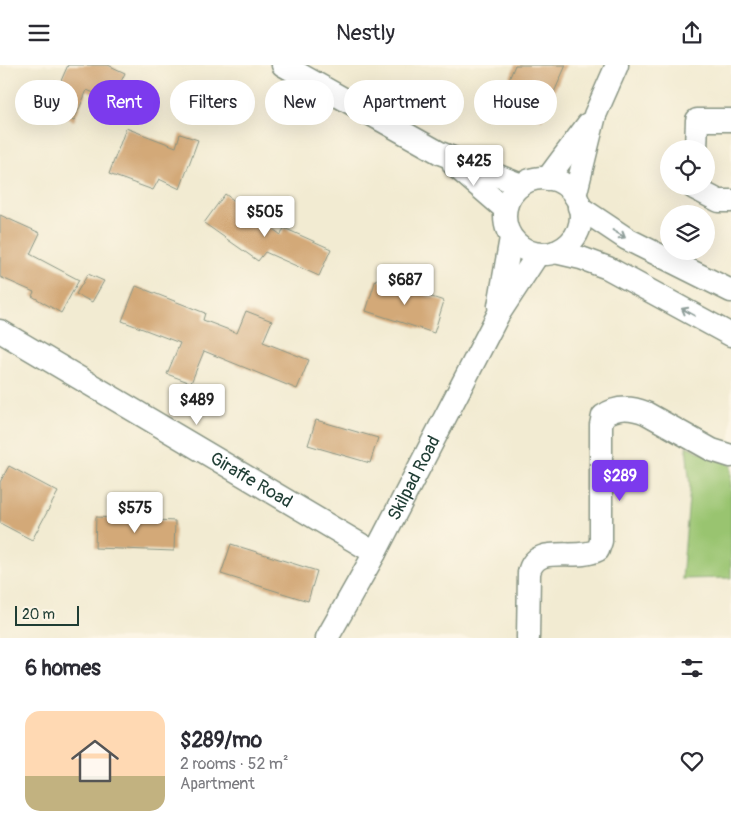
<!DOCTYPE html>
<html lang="en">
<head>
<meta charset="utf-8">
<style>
  body { margin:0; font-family:Pangolin,sans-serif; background:#f7f7f7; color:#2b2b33; height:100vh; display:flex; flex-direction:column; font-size:19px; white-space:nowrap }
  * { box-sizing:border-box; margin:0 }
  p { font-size:16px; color:#7c7c81 }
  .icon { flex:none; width:28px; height:28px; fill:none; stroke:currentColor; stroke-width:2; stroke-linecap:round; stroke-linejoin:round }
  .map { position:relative; height:573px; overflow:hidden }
  .panel { display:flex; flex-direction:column; background:#fff; flex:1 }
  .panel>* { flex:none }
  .hud { position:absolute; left:15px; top:15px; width:701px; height:45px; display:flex; gap:10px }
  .controls { position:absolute; left:660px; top:75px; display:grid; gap:10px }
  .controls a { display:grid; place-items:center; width:55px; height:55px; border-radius:50%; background:#fff; box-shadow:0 5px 20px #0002; font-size:25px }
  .scale { position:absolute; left:15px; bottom:12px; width:64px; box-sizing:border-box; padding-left:5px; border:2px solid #1f3d34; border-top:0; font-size:14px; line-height:18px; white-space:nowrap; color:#1f3d34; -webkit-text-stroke:4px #fcf5e5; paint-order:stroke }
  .price { position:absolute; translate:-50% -42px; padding:0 11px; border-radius:5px; background:#fff; color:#222; font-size:16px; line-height:32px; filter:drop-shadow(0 1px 2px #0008) }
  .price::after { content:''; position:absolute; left:50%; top:30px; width:15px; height:11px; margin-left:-8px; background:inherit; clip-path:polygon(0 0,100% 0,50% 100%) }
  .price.current { background:#7c3aed; color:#fff }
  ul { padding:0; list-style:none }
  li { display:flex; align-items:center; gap:15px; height:125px; padding:0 25px }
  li+li { border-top:1px solid #e1e1e2 }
  li span { display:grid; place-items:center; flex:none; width:140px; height:100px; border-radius:15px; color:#555 }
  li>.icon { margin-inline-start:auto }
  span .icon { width:60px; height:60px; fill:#fffc; stroke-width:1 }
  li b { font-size:21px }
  h2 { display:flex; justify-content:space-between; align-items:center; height:60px; padding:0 25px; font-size:21px }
  .chip { padding:0 18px; border-radius:22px; background:#fff; box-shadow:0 5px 20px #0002; font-size:18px; line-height:45px }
  .chip.current { background:#7c3aed; color:#fff }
  header { display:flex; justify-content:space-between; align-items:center; height:65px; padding:0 25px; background:#fff; font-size:22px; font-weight:600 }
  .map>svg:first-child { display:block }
</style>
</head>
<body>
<header><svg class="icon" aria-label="menu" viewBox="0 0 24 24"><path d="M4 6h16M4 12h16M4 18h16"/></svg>Nestly<svg class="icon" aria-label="share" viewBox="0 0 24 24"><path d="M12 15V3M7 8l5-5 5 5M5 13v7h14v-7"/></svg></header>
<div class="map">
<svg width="731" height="573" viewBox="0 0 731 573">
  <rect width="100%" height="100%" fill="#fcf5e5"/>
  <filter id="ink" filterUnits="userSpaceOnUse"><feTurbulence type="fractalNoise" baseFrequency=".02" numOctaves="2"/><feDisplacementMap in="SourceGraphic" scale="10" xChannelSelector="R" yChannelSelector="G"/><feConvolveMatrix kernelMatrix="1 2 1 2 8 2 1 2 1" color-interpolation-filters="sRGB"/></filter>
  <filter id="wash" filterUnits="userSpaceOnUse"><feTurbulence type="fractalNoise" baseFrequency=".0096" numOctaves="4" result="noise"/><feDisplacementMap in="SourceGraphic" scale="20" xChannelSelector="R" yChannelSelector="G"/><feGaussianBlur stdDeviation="1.12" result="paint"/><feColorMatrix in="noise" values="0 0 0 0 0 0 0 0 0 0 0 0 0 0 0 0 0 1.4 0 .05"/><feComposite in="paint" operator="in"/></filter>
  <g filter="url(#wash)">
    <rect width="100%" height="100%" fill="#f2ebd2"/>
    <path fill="#99c470" stroke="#5c8052" d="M686,381L731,400V513L682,514L690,422Z"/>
    <g id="blocks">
      <g fill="#d3a978">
        <path d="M68,0H108L125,8L112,36L87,25L74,56L43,43L55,15L60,18Z"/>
        <path d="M515,0H566L542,55L500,36Z"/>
        <path d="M126,63L176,82L180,69L198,75L180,124L159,114L153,125L109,109Z"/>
        <path d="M225,129L281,170L284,163L331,184L319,211L265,187L258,196L204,158Z"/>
        <path d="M0,150L40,168L30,189L79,215L61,248L32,231L34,227L0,212Z"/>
        <path d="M88,209L104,216L92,237L76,229Z"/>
        <path d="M376,214L444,236L434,268L366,246Z"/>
        <path d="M136,221L205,248L203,255L237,268L246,246L272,256L263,277L309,295L297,324L204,286L191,318L167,309L180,278L122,256Z"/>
        <path d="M316,355L378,373L370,398L308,380Z"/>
        <path d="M9,401L58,427L32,475L0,458V417Z"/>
        <path d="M96,452L175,456L174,486L95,483Z"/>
        <path d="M231,479L317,506L308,536L221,509Z"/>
      </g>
    </g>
  </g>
  <g filter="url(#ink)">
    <use href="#blocks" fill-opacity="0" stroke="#889483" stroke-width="1"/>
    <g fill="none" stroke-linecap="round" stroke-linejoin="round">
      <g stroke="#889483" stroke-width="25">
        <g id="minor">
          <path d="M283,0L440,88L521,120"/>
          <path d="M696,84L697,55H731"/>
          <path d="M454,100L505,144"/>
          <circle cx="543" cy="151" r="38"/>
          <path d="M547,114L588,59"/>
          <path d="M694,121V123L719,136H731"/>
          <path d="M575,131L595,50L617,0"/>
          <path d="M579,142L627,174L731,226"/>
          <path d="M555,187L581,193L608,203L731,270"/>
          <path d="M499,241L511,173"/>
          <path id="s1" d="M0,266L375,488"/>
          <path id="s2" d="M327,573L375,488L498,250L538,189"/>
          <path d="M528,573L529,508C535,477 575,497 598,485L601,476V360L603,351C617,341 631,342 646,348L712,385L731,391"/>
        </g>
      </g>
      <use href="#minor" stroke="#fff" stroke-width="22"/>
    </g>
    <defs><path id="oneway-shaft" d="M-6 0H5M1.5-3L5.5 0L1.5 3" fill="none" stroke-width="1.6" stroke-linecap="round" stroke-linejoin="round" transform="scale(1.25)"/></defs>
    <g stroke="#8f9e9a">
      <use href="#oneway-shaft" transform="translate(619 169) rotate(31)"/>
      <use href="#oneway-shaft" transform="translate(688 247) rotate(-151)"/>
    </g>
  </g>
  <g text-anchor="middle" stroke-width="4" stroke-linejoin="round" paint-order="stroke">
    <g font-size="18" fill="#1f3d34" stroke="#fcf5e5">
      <text dy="6" stroke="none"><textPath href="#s2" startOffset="182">Skilpad Road</textPath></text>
      <text dy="6" stroke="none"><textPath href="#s1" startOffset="292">Giraffe Road</textPath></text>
    </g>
  </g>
</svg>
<div class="controls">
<a><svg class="icon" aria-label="locate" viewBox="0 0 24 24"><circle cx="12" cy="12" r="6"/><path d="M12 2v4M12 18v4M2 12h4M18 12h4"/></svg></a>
<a><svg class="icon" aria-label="layers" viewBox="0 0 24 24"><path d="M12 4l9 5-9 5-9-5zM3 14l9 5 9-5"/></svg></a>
</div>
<div class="scale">20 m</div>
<b class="price" style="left:474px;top:122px">$425</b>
<b class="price" style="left:265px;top:173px">$505</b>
<b class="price" style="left:405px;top:241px">$687</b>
<b class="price" style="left:197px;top:361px">$489</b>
<b class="price current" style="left:620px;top:437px">$289</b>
<b class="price" style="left:135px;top:469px">$575</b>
<div class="hud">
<a class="chip">Buy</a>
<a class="chip current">Rent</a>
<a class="chip">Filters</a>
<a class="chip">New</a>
<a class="chip">Apartment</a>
<a class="chip">House</a>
</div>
</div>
<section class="panel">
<h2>6 homes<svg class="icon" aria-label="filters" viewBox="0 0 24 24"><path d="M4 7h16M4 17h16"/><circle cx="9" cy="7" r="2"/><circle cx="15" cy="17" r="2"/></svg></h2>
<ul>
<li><span style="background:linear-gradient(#ffd9b3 65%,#c2b280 0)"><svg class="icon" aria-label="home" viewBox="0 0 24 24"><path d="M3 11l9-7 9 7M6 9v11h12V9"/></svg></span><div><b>$289/mo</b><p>2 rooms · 52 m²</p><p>Apartment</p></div><svg class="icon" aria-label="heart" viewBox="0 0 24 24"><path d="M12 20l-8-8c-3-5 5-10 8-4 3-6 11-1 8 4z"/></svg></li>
</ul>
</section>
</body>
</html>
